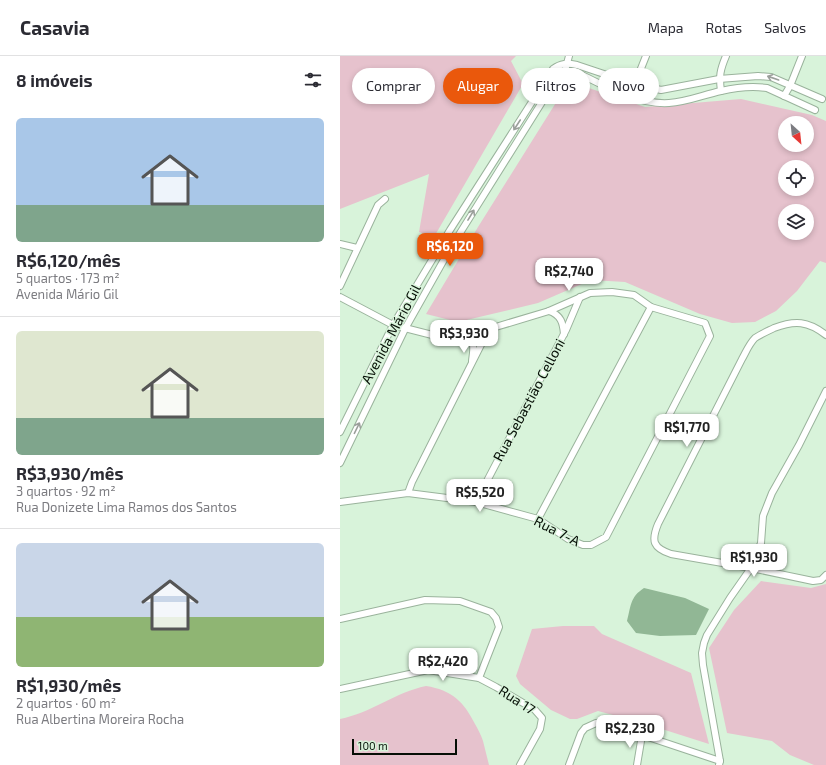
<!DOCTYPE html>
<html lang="pt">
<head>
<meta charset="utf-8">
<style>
  body { margin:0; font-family:"Exo 2",sans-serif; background:#f7f7f7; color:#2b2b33; height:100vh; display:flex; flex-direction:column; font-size:15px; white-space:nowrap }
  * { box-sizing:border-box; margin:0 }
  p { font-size:13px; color:#7c7c81 }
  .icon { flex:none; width:22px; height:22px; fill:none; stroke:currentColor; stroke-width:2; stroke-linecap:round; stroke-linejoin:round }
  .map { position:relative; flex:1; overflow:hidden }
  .drawer { display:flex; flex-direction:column; background:#fff; width:340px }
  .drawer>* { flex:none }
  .hud { position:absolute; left:12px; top:12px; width:380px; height:36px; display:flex; gap:8px }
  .needle { width:26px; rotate:153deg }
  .controls { position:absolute; left:438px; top:60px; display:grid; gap:8px }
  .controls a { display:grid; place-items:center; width:36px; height:36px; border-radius:50%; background:#fff; box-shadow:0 2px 6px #0003; font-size:20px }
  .scale { position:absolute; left:12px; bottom:10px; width:105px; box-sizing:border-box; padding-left:4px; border:2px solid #060e06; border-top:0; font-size:11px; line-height:14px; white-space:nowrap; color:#060e06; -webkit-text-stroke:3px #d8f3da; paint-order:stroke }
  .price { position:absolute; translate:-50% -34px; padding:0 9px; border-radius:8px; background:#fff; color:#222; font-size:13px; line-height:26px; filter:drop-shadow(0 1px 2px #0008) }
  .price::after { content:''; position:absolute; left:50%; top:24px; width:12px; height:9px; margin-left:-6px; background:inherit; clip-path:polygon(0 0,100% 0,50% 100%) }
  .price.selected { background:#ea580c; color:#fff }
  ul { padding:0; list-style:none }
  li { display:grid; align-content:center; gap:8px; height:212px; padding:0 16px }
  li+li { border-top:1px solid #e1e1e2 }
  li span { display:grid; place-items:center; height:124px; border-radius:6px; color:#555 }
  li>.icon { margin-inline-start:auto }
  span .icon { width:72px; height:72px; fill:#fffc; stroke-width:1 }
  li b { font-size:17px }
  h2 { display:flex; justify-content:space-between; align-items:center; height:48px; padding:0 16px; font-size:17px }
  .chip { padding:0 14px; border-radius:18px; background:#fff; box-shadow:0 2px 6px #0003; font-size:14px; line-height:36px }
  .chip.selected { background:#ea580c; color:#fff }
  header { display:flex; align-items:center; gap:24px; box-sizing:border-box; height:56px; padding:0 20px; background:#fff; border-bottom:1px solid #e1e1e2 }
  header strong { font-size:19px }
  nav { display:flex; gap:22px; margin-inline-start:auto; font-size:14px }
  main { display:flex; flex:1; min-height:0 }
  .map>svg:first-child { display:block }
</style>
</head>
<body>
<header>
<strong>Casavia</strong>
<nav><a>Mapa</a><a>Rotas</a><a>Salvos</a></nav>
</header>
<main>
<section class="drawer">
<h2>8 imóveis<svg class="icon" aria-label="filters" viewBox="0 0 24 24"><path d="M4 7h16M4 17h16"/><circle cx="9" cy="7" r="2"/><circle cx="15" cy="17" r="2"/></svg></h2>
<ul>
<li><span style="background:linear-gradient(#a9c7e8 70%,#7fa58c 0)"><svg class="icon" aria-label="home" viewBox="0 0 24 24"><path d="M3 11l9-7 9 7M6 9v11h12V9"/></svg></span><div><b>R$6,120/mês</b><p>5 quartos · 173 m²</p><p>Avenida Mário Gil</p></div></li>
<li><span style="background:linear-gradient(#dfe7d0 70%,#7fa58c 0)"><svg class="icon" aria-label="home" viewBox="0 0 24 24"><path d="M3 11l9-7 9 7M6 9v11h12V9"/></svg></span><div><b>R$3,930/mês</b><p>3 quartos · 92 m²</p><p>Rua Donizete Lima Ramos dos Santos</p></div></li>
<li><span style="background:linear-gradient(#c9d6e8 60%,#8fb573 0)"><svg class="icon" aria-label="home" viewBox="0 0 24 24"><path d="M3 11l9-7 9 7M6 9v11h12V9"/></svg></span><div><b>R$1,930/mês</b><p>2 quartos · 60 m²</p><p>Rua Albertina Moreira Rocha</p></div></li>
</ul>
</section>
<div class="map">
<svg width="486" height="709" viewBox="0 0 486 709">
  <rect width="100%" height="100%" fill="#d8f3da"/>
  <g fill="#e6c2cd" fill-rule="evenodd">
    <path d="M0,0H176L171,5L183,28L94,181L79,176L89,118L0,153Z"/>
    <path d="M231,26L305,51L401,43L472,59L486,65V207L480,205L457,235L436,255L415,266L392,267L360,258L285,226L251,224L198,247L118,266L86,258L138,171L222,37ZM445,67H467V89H445ZM445,111H467V133H445ZM445,155H467V177H445Z"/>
    <path d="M421,525L471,532L486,528V709H474L450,699L432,685L387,677L369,592L394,554Z"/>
    <path d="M223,570H254L262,578L351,617L369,688L303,667L258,655L237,663H230L211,654L180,628L176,620L192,573Z"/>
    <path d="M86,630C112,634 124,646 135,668C138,673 141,679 143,685C145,693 147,701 149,709H0V663C31,657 56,636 86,630Z"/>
  </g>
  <path fill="#91b795" d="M304,532L345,542L369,553L356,579L320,580L296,577L287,565C291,550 290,541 304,532Z"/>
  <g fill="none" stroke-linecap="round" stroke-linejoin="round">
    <g stroke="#9ab39c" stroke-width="8">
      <g id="minor">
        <path d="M226,11L229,0"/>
        <path d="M381,35C379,20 380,14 386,0"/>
        <path d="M290,40L306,0"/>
        <path d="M444,40L450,30L462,0"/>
        <path d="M0,188L17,192"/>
        <path d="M0,230L38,149L45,143"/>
        <path d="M0,241L53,269L104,282H111L149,273L209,255L250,237L272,236L294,239L311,251L365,267L370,280L266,481L251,489H243L228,483L198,463L136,446L107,442L68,437L0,446"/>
        <path d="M209,255C221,259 223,267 224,278"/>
        <path d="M123,279H127C136,287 133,295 132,305"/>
        <path d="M486,279C468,265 455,264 434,272C428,275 421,278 415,282C409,288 406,296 402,303L318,468C311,485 313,492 331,498L411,512L473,525L481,524L486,519"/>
        <path d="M0,376L53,269L110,174L213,13C221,7 227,7 237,9L294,28L321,34L379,23L418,20L431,21L482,43"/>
        <path d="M0,407L66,271L110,193L219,19L226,15H234C263,29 296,49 329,47C347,46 363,39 381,35C394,32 413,30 427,32L475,54"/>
        <path d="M68,437L72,426L149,273"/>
        <path d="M136,446L226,274L240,241"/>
        <path d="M198,463L311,251"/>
        <path d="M0,563L85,544L120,545L151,556L156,562L159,571L139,622"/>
        <path d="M0,633L88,614L139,622L156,631L195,654L202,662L200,673L180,709"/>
        <path d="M229,709L241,677L245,672L256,667L302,679L380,705"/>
        <path d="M297,709L302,679"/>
        <path d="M379,709L380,705L363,609L362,597L364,587L367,579L390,542L411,512L421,487L423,460L432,437L459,389L486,335"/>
      </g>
    </g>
    <use href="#minor" stroke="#fff" stroke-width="6"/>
  </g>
  <defs><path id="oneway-shaft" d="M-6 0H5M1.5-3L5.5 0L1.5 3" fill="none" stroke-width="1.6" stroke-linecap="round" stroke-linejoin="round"/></defs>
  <g stroke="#9b9f9b">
    <use href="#oneway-shaft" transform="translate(433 22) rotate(-161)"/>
    <use href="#oneway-shaft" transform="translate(177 69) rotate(123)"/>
    <use href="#oneway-shaft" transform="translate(131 159) rotate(-59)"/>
    <use href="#oneway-shaft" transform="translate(17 372) rotate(-64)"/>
  </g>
  <g text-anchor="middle" stroke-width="3" stroke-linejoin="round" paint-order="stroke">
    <g font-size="14" fill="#060e06" stroke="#d8f3da">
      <text transform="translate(51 278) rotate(-62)" y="5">Avenida Mário Gil</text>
      <text transform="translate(189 344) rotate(-62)" y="5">Rua Sebastião Celloni</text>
      <text transform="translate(217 475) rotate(27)" y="5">Rua 7-A</text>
      <text transform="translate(177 644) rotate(33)" y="5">Rua 17</text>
    </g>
  </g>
</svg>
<div class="controls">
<a><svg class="needle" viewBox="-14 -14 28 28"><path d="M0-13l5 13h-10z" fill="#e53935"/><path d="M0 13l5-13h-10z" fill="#7c7c81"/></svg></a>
<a><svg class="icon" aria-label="locate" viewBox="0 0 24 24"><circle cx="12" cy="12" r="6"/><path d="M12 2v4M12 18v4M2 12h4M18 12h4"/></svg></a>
<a><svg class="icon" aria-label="layers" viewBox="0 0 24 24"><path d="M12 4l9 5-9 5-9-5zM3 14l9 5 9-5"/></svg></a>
</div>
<div class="scale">100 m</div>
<b class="price selected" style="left:110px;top:211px">R$6,120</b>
<b class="price" style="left:229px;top:236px">R$2,740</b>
<b class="price" style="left:124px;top:298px">R$3,930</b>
<b class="price" style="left:347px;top:392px">R$1,770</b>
<b class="price" style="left:140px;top:457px">R$5,520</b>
<b class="price" style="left:414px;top:522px">R$1,930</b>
<b class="price" style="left:103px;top:626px">R$2,420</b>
<b class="price" style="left:290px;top:693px">R$2,230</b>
<div class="hud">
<a class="chip">Comprar</a>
<a class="chip selected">Alugar</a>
<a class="chip">Filtros</a>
<a class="chip">Novo</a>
</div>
</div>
</main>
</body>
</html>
